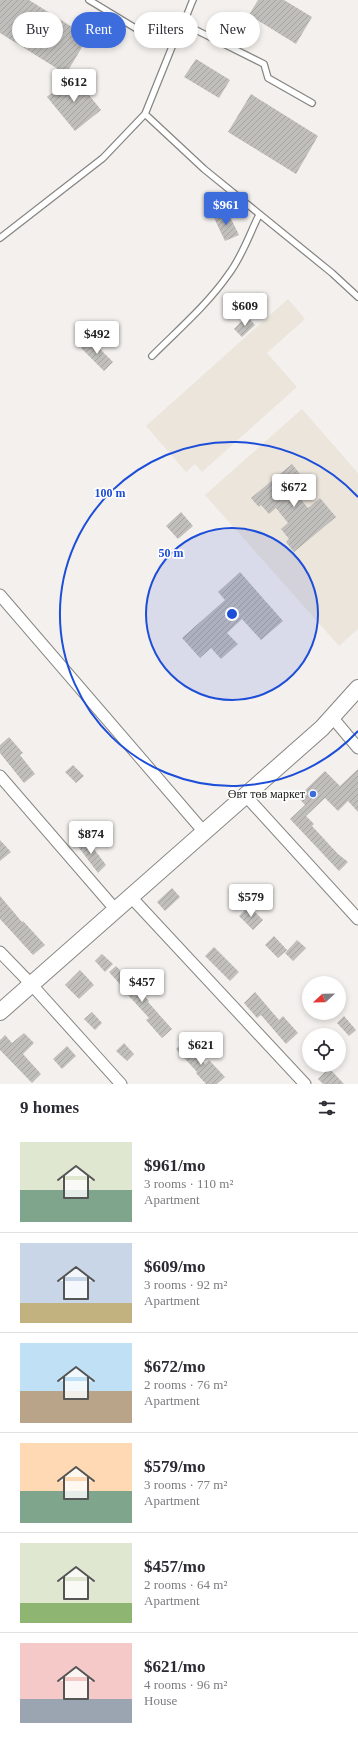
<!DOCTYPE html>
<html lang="en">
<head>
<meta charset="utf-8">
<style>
  body { margin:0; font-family:"Times New Roman",serif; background:#f7f7f7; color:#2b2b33; height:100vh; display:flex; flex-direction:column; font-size:15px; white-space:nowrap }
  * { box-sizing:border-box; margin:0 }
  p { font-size:13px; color:#7c7c81 }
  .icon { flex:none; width:22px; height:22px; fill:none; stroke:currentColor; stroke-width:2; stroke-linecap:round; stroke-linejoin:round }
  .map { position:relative; height:1084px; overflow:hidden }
  .sheet { display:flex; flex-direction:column; background:#fff; flex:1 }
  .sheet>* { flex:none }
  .hud { position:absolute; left:12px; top:12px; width:334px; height:36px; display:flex; gap:8px }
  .needle { width:26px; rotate:248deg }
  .tools { position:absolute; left:302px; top:976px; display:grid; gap:8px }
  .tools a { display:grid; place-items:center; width:44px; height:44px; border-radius:50%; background:#fff; box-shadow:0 2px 6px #0003; font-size:20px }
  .price { position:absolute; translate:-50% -34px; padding:0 9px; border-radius:4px; background:#fff; color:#222; font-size:13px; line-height:26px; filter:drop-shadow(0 1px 2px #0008) }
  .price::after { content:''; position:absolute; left:50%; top:24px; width:12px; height:9px; margin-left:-6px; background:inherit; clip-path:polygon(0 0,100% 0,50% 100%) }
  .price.on { background:#3d6cdd; color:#fff }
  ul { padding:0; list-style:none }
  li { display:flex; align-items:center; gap:12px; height:100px; padding:0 20px }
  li+li { border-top:1px solid #e1e1e2 }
  li span { display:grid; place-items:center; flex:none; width:112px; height:80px; border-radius:0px; color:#555 }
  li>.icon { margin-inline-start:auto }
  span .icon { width:48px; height:48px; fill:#fffc; stroke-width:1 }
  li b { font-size:17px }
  h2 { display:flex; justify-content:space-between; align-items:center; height:48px; padding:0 20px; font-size:17px }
  .tag { padding:0 14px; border-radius:18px; background:#fff; box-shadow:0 2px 6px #0003; font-size:14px; line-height:36px }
  .tag.on { background:#3d6cdd; color:#fff }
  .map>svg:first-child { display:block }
</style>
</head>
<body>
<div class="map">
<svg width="358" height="1084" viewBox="0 0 358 1084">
  <defs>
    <pattern id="building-hatch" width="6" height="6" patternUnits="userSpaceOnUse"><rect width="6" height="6" fill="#c1bfbc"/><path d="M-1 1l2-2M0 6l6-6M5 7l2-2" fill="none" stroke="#a5a4a1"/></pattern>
  </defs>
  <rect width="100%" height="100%" fill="#f3f0ed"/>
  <g fill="#ece5dc">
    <path d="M288,299L305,319L267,353L297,387L202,472L195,464L186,472L146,426Z"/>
    <path d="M302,409L358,473V629L339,646L205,495Z"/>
  </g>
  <g fill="url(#building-hatch)">
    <path d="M0,0H29L88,37L66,74L0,33Z"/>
    <path d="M258,0H284L312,17L296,44L249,15Z"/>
    <path d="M196,59L230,80L219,98L184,77Z"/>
    <path d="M73,75L101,110L75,131L47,97Z"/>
    <path d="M251,94L318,136L296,174L228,132Z"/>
    <path d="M227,211L239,235L225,241L214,218Z"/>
    <path d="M247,316L255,325L242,337L234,329Z"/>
    <path d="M90,339L113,362L104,371L81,348Z"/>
    <path d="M292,464L305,480L293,490L308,508L320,498L336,517L294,552L286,542L289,539L281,529L288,523L276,508L269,514L261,505L259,507L251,498Z"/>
    <path d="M181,512L193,526L178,539L166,526Z"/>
    <path d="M240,572L283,621L261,640L242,619L227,633L238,644L221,659L211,648L200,658L182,638L225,600L218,592Z"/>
    <path d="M9,737L23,753L20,755L35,774L24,783L0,753V745Z"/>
    <path d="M73,765L84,776L76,783L65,772Z"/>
    <path d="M358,769V812L348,801L338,811L325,798L306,816L314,824L312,826L338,854L348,862L339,871L290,819L305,805L298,797L325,771L340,786Z"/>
    <path d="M85,837L106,865L98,873L76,844Z"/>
    <path d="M0,840L11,852L0,861Z"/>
    <path d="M172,888L180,897L165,911L157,902Z"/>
    <path d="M0,896L22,922L23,921L45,945L33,955L0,919Z"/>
    <path d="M249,906L263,920L253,930L239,916Z"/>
    <path d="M274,936L287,950L278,958L265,945Z"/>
    <path d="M297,940L306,948L293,961L285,953Z"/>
    <path d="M214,947L239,972L230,981L205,956Z"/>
    <path d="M102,954L113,964L105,972L95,961Z"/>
    <path d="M116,966L149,1001L148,1002L172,1029L162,1038L146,1020L149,1018L127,994L128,993L109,972Z"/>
    <path d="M80,970L94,985L79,999L65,985Z"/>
    <path d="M255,992L279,1020L283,1016L298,1033L286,1044L261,1015L257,1018L244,1003Z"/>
    <path d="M92,1012L102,1023L95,1030L84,1019Z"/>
    <path d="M344,1016L356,1030L349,1036L337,1023Z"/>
    <path d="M24,1033L34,1043L23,1054L41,1074L32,1083L0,1050V1040L5,1035L12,1043Z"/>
    <path d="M184,1042L205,1064L209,1060L225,1077L217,1084H206L196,1073L197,1072L176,1049Z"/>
    <path d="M124,1043L134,1054L127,1061L116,1051Z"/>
    <path d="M67,1046L76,1056L62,1069L53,1059Z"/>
    <path d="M329,1068L344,1084H323L318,1079Z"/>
  </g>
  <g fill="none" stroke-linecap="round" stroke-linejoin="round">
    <g stroke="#868582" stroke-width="8">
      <g id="lane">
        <path d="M89,0L155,40C157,41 162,42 164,42C181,40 187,12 193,0"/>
        <path d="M182,23L264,64L268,78L312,103"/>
        <path d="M145,114L204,169L332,273L358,297"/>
        <path d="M0,238L103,158L145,114L178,32"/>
        <path d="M152,356C178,330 207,305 228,275C242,257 249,235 259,215"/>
      </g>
    </g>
    <g stroke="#868582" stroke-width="13">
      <g id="street">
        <path d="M0,595L204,832"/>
        <path d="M332,717L358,748"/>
        <path d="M0,776L115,909"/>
        <path d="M245,795L358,919"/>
        <path d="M130,896L305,1084"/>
        <path d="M0,952L31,984L121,1084"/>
      </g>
    </g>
    <g stroke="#868582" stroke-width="18">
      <path id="secondary" d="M0,1012L322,728L358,688"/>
    </g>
    <use href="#lane" stroke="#fff" stroke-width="5.5"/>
    <use href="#street" stroke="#fff" stroke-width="11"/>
    <use href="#secondary" stroke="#fff" stroke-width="16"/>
  </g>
  <circle cx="232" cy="614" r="86" fill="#1d4ed8" fill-opacity=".12"/>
  <g fill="none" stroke="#1d4ed8" stroke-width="2">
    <circle cx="232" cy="614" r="86"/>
    <path d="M358 731A172 172 0 1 1 358 497"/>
  </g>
  <circle fill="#3d6cdd" stroke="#fff" stroke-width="1.5" cx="313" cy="794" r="4"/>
  <g text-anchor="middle" stroke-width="3.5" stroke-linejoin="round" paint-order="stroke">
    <g font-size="12" fill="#1a1918" stroke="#fff" text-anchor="end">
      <text x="305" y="798">Өвт төв маркет</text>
    </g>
  </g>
  <circle cx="232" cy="614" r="6" fill="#1d4ed8" stroke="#fff" stroke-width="2"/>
  <g font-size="12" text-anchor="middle" font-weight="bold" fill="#1d4ed8" stroke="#fff" stroke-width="3.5" stroke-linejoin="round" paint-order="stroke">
    <text x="110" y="497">100 m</text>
    <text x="171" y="557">50 m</text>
  </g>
</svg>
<div class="tools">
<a><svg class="needle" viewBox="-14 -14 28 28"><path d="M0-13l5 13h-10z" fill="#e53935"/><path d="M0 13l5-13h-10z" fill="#7c7c81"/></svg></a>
<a><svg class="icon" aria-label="locate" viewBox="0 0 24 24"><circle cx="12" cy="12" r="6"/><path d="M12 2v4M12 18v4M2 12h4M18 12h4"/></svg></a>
</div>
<b class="price" style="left:74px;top:103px">$612</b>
<b class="price on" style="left:226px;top:226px">$961</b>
<b class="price" style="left:245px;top:327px">$609</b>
<b class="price" style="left:97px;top:355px">$492</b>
<b class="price" style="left:294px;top:508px">$672</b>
<b class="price" style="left:91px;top:855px">$874</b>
<b class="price" style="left:251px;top:918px">$579</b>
<b class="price" style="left:142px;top:1003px">$457</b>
<b class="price" style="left:201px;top:1066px">$621</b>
<div class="hud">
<a class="tag">Buy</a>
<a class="tag on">Rent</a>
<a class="tag">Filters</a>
<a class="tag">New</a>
</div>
</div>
<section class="sheet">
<h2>9 homes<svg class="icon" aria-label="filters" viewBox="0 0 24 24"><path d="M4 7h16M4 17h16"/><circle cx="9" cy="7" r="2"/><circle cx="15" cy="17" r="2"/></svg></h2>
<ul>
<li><span style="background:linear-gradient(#dfe7d0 60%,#7fa58c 0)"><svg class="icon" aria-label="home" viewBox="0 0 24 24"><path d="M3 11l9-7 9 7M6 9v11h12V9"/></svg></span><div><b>$961/mo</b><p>3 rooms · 110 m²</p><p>Apartment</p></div></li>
<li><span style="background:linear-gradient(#c9d6e8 75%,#c2b280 0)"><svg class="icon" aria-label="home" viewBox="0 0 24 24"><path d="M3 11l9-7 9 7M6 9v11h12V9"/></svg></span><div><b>$609/mo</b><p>3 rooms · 92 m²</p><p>Apartment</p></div></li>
<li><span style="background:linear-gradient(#bfe0f5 60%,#b9a48a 0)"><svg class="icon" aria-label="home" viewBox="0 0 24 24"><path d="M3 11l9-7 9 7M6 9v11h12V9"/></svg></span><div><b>$672/mo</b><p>2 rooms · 76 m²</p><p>Apartment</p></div></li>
<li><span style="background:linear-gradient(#ffd9b3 60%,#7fa58c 0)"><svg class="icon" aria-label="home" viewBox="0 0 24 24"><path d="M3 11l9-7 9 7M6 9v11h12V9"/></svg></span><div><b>$579/mo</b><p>3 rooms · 77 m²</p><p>Apartment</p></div></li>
<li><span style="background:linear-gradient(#dfe7d0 75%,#8fb573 0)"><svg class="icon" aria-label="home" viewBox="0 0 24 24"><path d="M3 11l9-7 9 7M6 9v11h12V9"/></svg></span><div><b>$457/mo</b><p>2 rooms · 64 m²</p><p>Apartment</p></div></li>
<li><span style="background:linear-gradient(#f6c9c9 70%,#9aa5b1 0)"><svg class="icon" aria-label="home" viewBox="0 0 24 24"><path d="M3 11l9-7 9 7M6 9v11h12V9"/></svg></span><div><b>$621/mo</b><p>4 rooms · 96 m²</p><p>House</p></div></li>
</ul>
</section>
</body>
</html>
